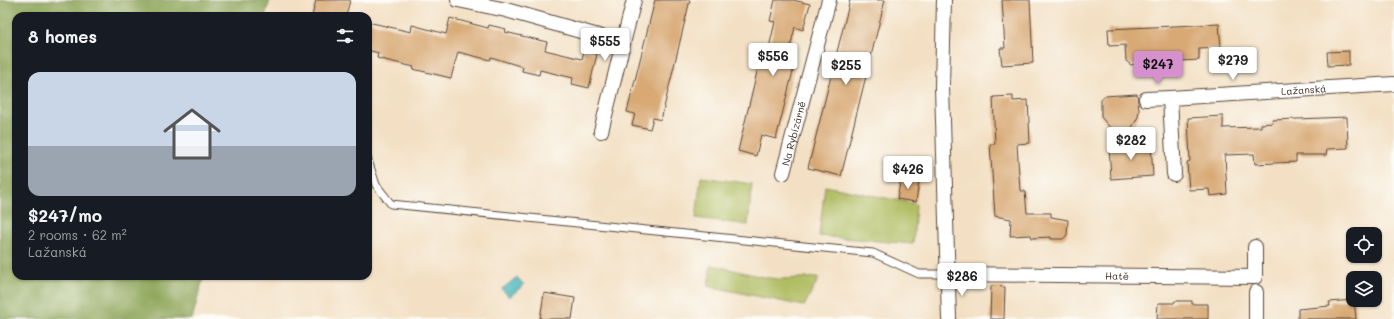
<!DOCTYPE html>
<html lang="en">
<head>
<meta charset="utf-8">
<style>
  body { margin:0; font-family:Mali,sans-serif; background:#20242c; color:#f1f3f6; height:100vh; display:flex; flex-direction:column; font-size:15px; white-space:nowrap }
  * { box-sizing:border-box; margin:0 }
  p { font-size:13px; color:#9ea1a6 }
  .icon { flex:none; width:22px; height:22px; fill:none; stroke:currentColor; stroke-width:2; stroke-linecap:round; stroke-linejoin:round }
  .map { position:relative; flex:1; overflow:hidden }
  .sheet { position:absolute; left:12px; top:12px; width:360px; height:268px; display:flex; flex-direction:column; background:#171b24; border-radius:12px; box-shadow:0 1px 3px #0004 }
  .sheet>* { flex:none }
  .controls { position:absolute; left:1346px; top:227px; display:grid; gap:8px }
  .controls a { display:grid; place-items:center; width:36px; height:36px; border-radius:8px; background:#171b24; box-shadow:0 1px 3px #0004; font-size:20px }
  .price { position:absolute; translate:-50% -34px; padding:0 9px; border-radius:4px; background:#fff; color:#222; font-size:13px; line-height:26px; filter:drop-shadow(0 1px 2px #0008) }
  .price::after { content:''; position:absolute; left:50%; top:24px; width:12px; height:9px; margin-left:-6px; background:inherit; clip-path:polygon(0 0,100% 0,50% 100%) }
  .price.selected { background:#d690ce; color:#111 }
  ul { padding:0; list-style:none }
  li { display:grid; align-content:center; gap:8px; height:212px; padding:0 16px }
  li+li { border-top:1px solid #363941 }
  li span { display:grid; place-items:center; height:124px; border-radius:12px; color:#555 }
  li>.icon { margin-inline-start:auto }
  span .icon { width:72px; height:72px; fill:#fffc; stroke-width:1 }
  li b { font-size:17px }
  h2 { display:flex; justify-content:space-between; align-items:center; height:48px; padding:0 16px; font-size:17px }
  .map>svg:first-child { display:block }
</style>
</head>
<body>
<div class="map">
<svg width="1394" height="319" viewBox="0 0 1394 319">
  <rect width="100%" height="100%" fill="#fdfcf7"/>
  <filter id="ink" filterUnits="userSpaceOnUse"><feTurbulence type="fractalNoise" baseFrequency=".025" numOctaves="2"/><feDisplacementMap in="SourceGraphic" scale="8" xChannelSelector="R" yChannelSelector="G"/><feConvolveMatrix kernelMatrix="1 2 1 2 8 2 1 2 1" color-interpolation-filters="sRGB"/></filter>
  <filter id="wash" filterUnits="userSpaceOnUse"><feTurbulence type="fractalNoise" baseFrequency=".012" numOctaves="4" result="noise"/><feDisplacementMap in="SourceGraphic" scale="16" xChannelSelector="R" yChannelSelector="G"/><feGaussianBlur stdDeviation="0.9" result="paint"/><feColorMatrix in="noise" values="0 0 0 0 0 0 0 0 0 0 0 0 0 0 0 0 0 1.4 0 .05"/><feComposite in="paint" operator="in"/></filter>
  <g filter="url(#wash)">
    <rect width="100%" height="100%" fill="#f3e0c4"/>
    <g fill="#aebb5e" stroke="#74723e">
      <path d="M701,177L752,184L748,225L696,218Z"/>
      <path d="M825,186L916,204L913,244L819,236Z"/>
      <path d="M711,265C734,269 755,277 778,279C792,279 805,277 819,278L804,306L708,286Z"/>
    </g>
    <path fill="#8aa355" stroke="#62663a" d="M0,0H270L265,16H16V276H193L203,279L192,319H0Z"/>
    <path fill="#43b3ba" stroke="#3f6e6c" d="M517,277L524,285L509,297L502,289Z"/>
    <g id="blocks">
      <g fill="#d8a974">
        <path d="M316,0H350L346,16H312Z"/>
        <path d="M655,0H690L661,120L653,118L650,129L632,125L635,114L627,112Z"/>
        <path d="M775,0H793L810,4L803,30L795,27L787,61L795,63L776,139L761,135L756,156L738,151L761,55L767,56L775,22L770,21Z"/>
        <path d="M850,0H885L841,176L808,168Z"/>
        <path d="M1002,0H1030L1033,63L1002,65L1000,48H1005Z"/>
        <path d="M450,18L488,28L489,25L506,29L505,32L547,42L545,50L582,59L584,51L597,54L589,88L572,84L573,78L540,70L539,75L522,71L523,67L491,57L490,60L458,52L451,78L413,69L414,67L377,58L378,53L368,50V22L411,32L412,25L446,34Z"/>
        <path d="M1219,24L1221,48L1199,49V60L1181,61V59L1140,61L1136,64L1131,65L1126,61L1125,45L1109,46L1108,29Z"/>
        <path d="M1349,51V65L1328,66L1327,52Z"/>
        <path d="M1137,94L1139,110L1138,117L1123,143L1101,117V100L1104,96Z"/>
        <path d="M1013,96V101L1028,100L1030,143L1017,144L1020,191H1025L1027,213H1051V217L1068,220L1067,235L1063,239H1051V237L1032,238L1031,235L1010,236L1011,219L995,216L990,144H995L993,97Z"/>
        <path d="M1223,116V128L1261,127V124L1273,123L1272,120L1347,117L1348,148L1327,149L1326,155H1296V162L1255,164L1254,154L1225,155L1227,194L1210,196L1209,189L1189,190L1187,162L1190,161L1188,118Z"/>
        <path d="M1151,144L1153,176L1111,179L1109,146Z"/>
        <path d="M901,178L919,181L916,202L897,199Z"/>
        <path d="M991,286L1005,287L1004,319H990Z"/>
        <path d="M544,293L575,298L572,319H540Z"/>
        <path d="M1354,300L1356,319H1298V309L1330,306L1329,302Z"/>
        <path d="M1175,301H1192V304H1208V319H1157L1158,303H1174Z"/>
      </g>
    </g>
  </g>
  <g filter="url(#ink)">
    <use href="#blocks" fill-opacity="0" stroke="#574537" stroke-width="1"/>
    <g fill="none" stroke-linecap="round" stroke-linejoin="round">
      <g stroke="#574537" stroke-width="9">
        <path id="lane" d="M368,160L376,185L391,204L873,253L919,274H949"/>
      </g>
      <g stroke="#574537" stroke-width="16">
        <g id="street">
          <path d="M458,0L506,10L623,43"/>
          <path d="M944,0L942,87L949,319"/>
          <path d="M1146,99L1170,98"/>
          <path d="M601,131L634,0"/>
          <path id="s1" d="M783,173L829,0"/>
          <path id="s2" d="M1174,174L1170,98L1394,84"/>
          <path id="s3" d="M949,274L1255,277V247"/>
          <path d="M1256,319V292"/>
        </g>
      </g>
      <use href="#lane" stroke="#fff" stroke-width="7"/>
      <use href="#street" stroke="#fff" stroke-width="14"/>
    </g>
  </g>
  <g text-anchor="middle" stroke-width="3" stroke-linejoin="round" paint-order="stroke">
    <g font-size="10" fill="#3b2a1e" stroke="#fdfcf7">
      <text dy="4" stroke="none"><textPath href="#s2" startOffset="210">Lažanská</textPath></text>
      <text dy="4" stroke="none"><textPath href="#s1" startOffset="41">Na Rybízárně</textPath></text>
      <text dy="4" stroke="none"><textPath href="#s3" startOffset="168">Hatě</textPath></text>
    </g>
  </g>
</svg>
<div class="controls">
<a><svg class="icon" aria-label="locate" viewBox="0 0 24 24"><circle cx="12" cy="12" r="6"/><path d="M12 2v4M12 18v4M2 12h4M18 12h4"/></svg></a>
<a><svg class="icon" aria-label="layers" viewBox="0 0 24 24"><path d="M12 4l9 5-9 5-9-5zM3 14l9 5 9-5"/></svg></a>
</div>
<b class="price" style="left:605px;top:62px">$555</b>
<b class="price" style="left:773px;top:77px">$556</b>
<b class="price" style="left:1233px;top:81px">$279</b>
<b class="price selected" style="left:1158px;top:85px">$247</b>
<b class="price" style="left:846px;top:86px">$255</b>
<b class="price" style="left:1131px;top:161px">$282</b>
<b class="price" style="left:908px;top:190px">$426</b>
<b class="price" style="left:962px;top:297px">$286</b>
<section class="sheet">
<h2>8 homes<svg class="icon" aria-label="filters" viewBox="0 0 24 24"><path d="M4 7h16M4 17h16"/><circle cx="9" cy="7" r="2"/><circle cx="15" cy="17" r="2"/></svg></h2>
<ul>
<li><span style="background:linear-gradient(#c9d6e8 60%,#9aa5b1 0)"><svg class="icon" aria-label="home" viewBox="0 0 24 24"><path d="M3 11l9-7 9 7M6 9v11h12V9"/></svg></span><div><b>$247/mo</b><p>2 rooms · 62 m²</p><p>Lažanská</p></div></li>
</ul>
</section>
</div>
</body>
</html>
